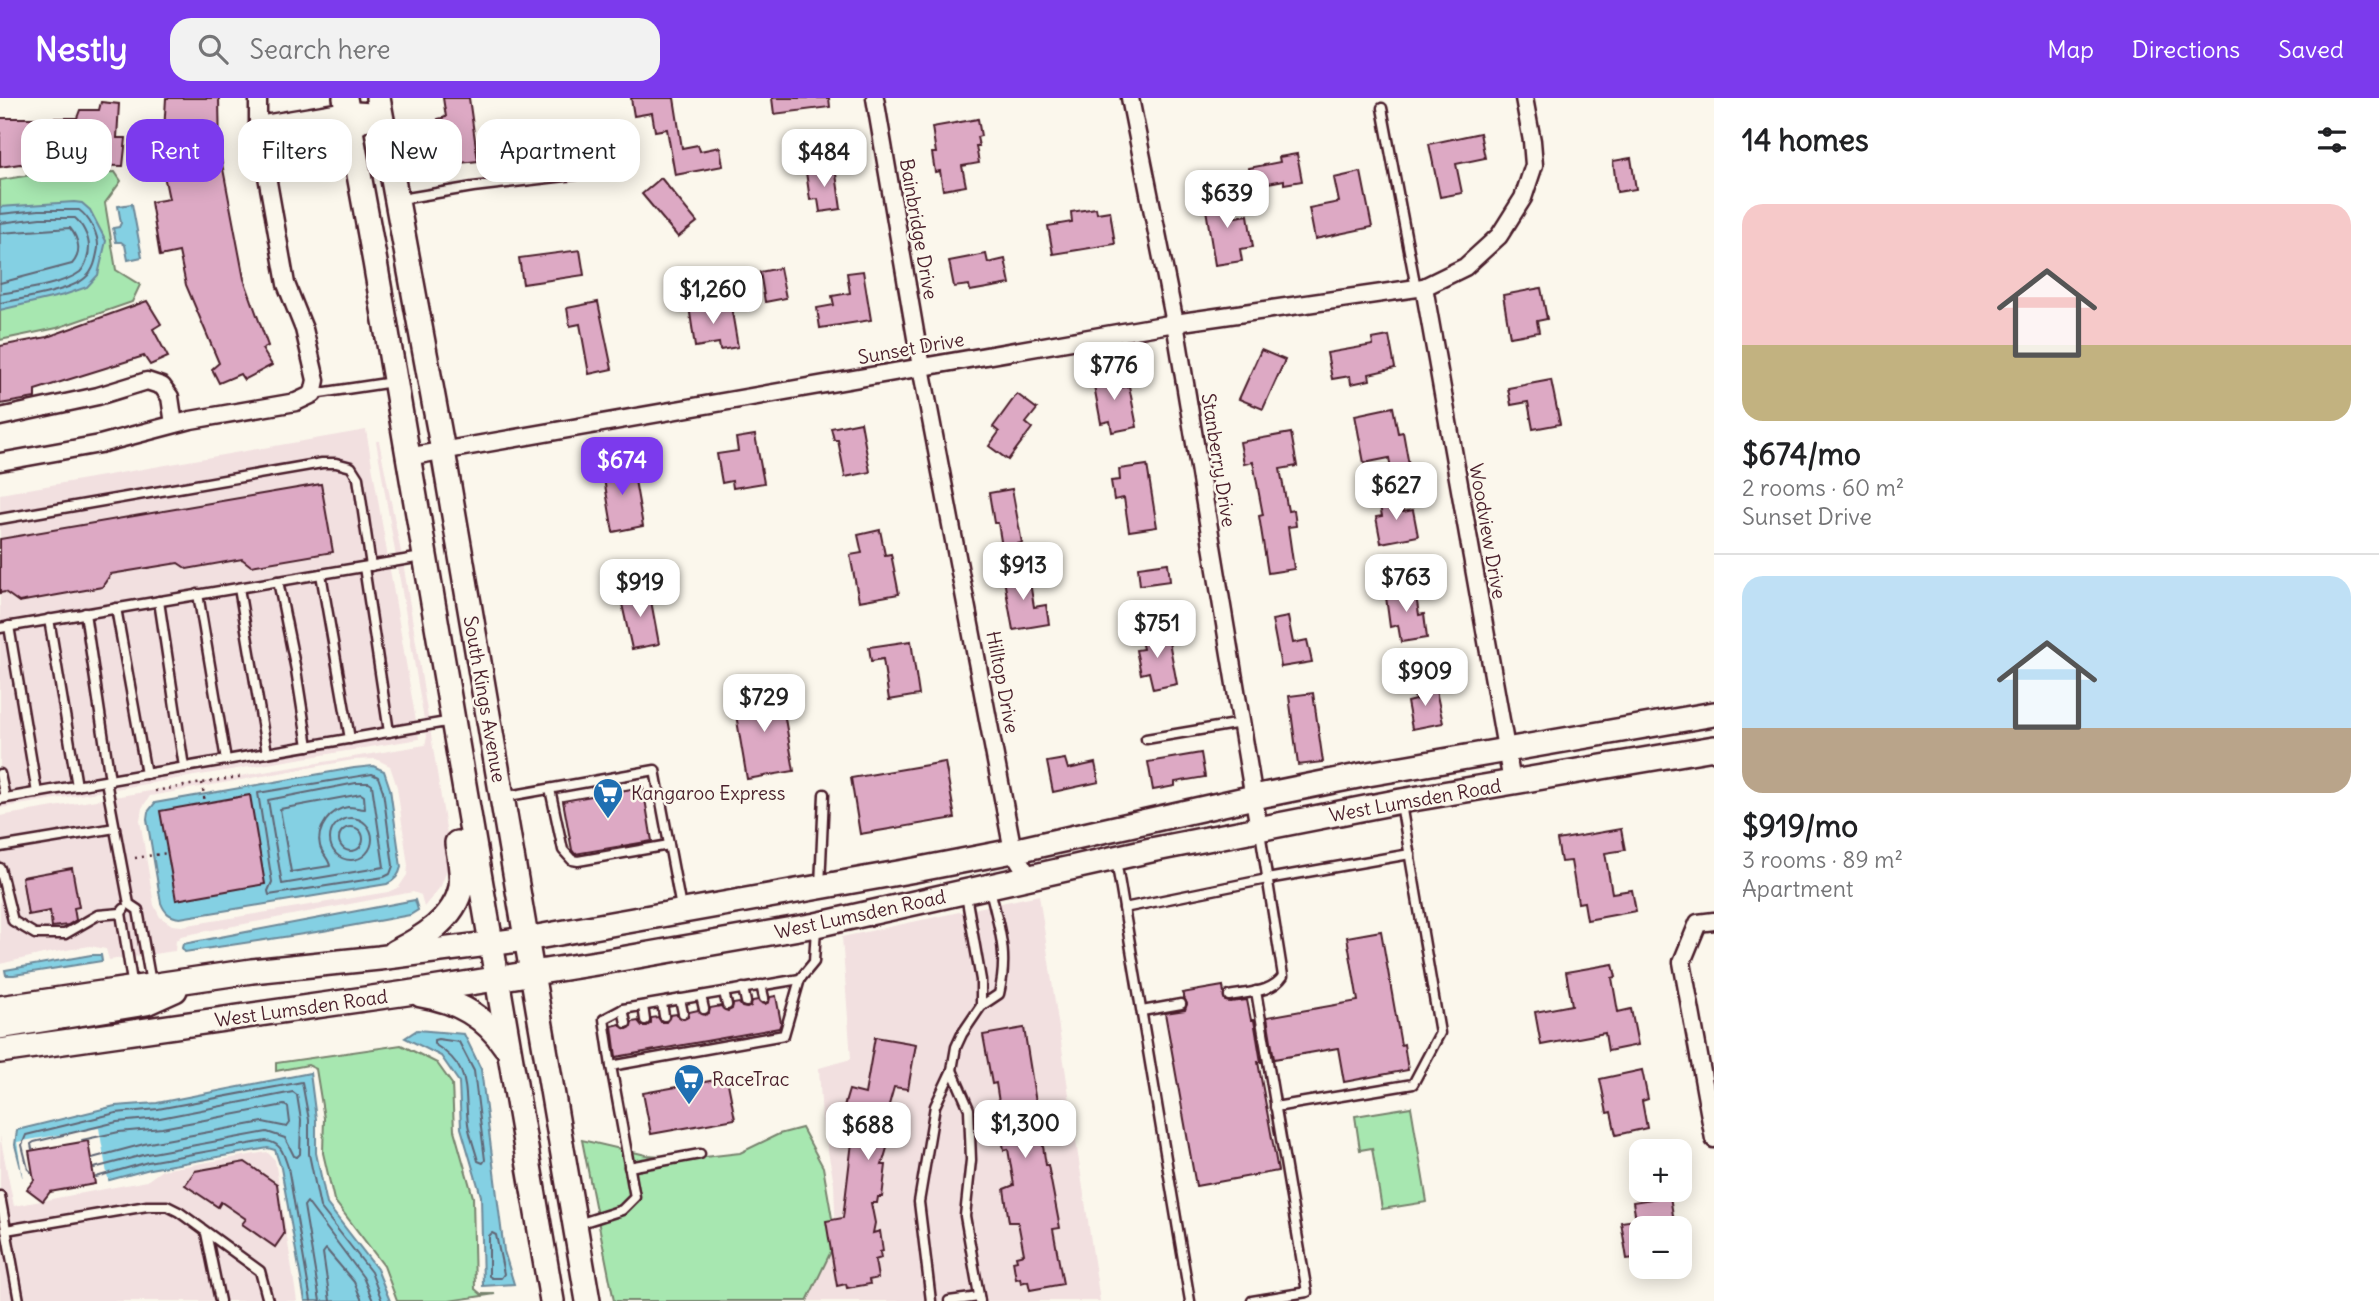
<!DOCTYPE html>
<html lang="en">
<head>
<meta charset="utf-8">
<style>
  body { margin:0; font-family:Delius,sans-serif; background:#f2f2f2; color:#202124; height:100vh; display:flex; flex-direction:column; font-size:26px; white-space:nowrap }
  * { box-sizing:border-box; margin:0 }
  p { font-size:23px; color:#757577 }
  .icon { flex:none; width:38px; height:38px; fill:none; stroke:currentColor; stroke-width:2; stroke-linecap:round; stroke-linejoin:round }
  .map { position:relative; flex:1; overflow:hidden }
  .details { display:flex; flex-direction:column; background:#fff; width:665px }
  .details>* { flex:none }
  .banner { position:absolute; left:21px; top:21px; width:665px; height:63px; display:flex; gap:14px }
  .tools { position:absolute; left:1629px; top:1041px; display:grid; gap:14px }
  .tools a { display:grid; place-items:center; width:63px; height:63px; border-radius:14px; background:#fff; box-shadow:0 4px 18px #0003; font-size:35px }
  .price { position:absolute; translate:-50% -60px; padding:0 16px; border-radius:14px; background:#fff; color:#222; font-size:23px; line-height:46px; filter:drop-shadow(0 2px 4px #0008) }
  .price::after { content:''; position:absolute; left:50%; top:42px; width:21px; height:16px; margin-left:-10px; background:inherit; clip-path:polygon(0 0,100% 0,50% 100%) }
  .price.active { background:#7c3aed; color:#fff }
  ul { padding:0; list-style:none }
  li { display:grid; align-content:center; gap:14px; height:371px; padding:0 28px }
  li+li { border-top:2px solid #e0e0e0 }
  li span { display:grid; place-items:center; height:217px; border-radius:21px; color:#555 }
  li>.icon { margin-inline-start:auto }
  span .icon { width:126px; height:126px; fill:#fffc; stroke-width:1 }
  li b { font-size:30px }
  h2 { display:flex; justify-content:space-between; align-items:center; height:84px; padding:0 28px; font-size:30px }
  .pill { padding:0 24px; border-radius:21px; background:#fff; box-shadow:0 4px 18px #0003; font-size:24px; line-height:63px }
  .pill.active { background:#7c3aed; color:#fff }
  header { display:flex; align-items:center; gap:42px; box-sizing:border-box; height:98px; padding:0 35px; background:#7c3aed; color:#fff }
  header strong { font-size:33px }
  nav { display:flex; gap:38px; margin-inline-start:auto; font-size:24px }
  .search { width:490px; height:63px; background:#f2f2f2; display:flex; align-items:center; gap:18px; box-sizing:border-box; padding:0 24px; border-radius:21px; color:#757577; font-size:26px }
  main { display:flex; flex:1; min-height:0 }
  .map>svg:first-child { display:block }
</style>
</head>
<body>
<header>
<strong>Nestly</strong>
<div class="search"><svg class="icon" aria-label="search" viewBox="0 0 24 24"><circle cx="10" cy="10" r="6"/><path d="M15 15l6 6"/></svg>Search here</div>
<nav><a>Map</a><a>Directions</a><a>Saved</a></nav>
</header>
<main>
<div class="map">
<svg width="1714" height="1203" viewBox="0 0 1714 1203">
  <rect width="100%" height="100%" fill="#fbf7ec"/>
  <filter id="ink" filterUnits="userSpaceOnUse"><feTurbulence type="fractalNoise" baseFrequency=".0143" numOctaves="2"/><feDisplacementMap in="SourceGraphic" scale="14" xChannelSelector="R" yChannelSelector="G"/><feConvolveMatrix kernelMatrix="1 2 1 2 8 2 1 2 1" color-interpolation-filters="sRGB"/></filter>
  <g filter="url(#ink)">
    <g fill="#f2e0e0" fill-rule="evenodd">
      <path d="M366,332L419,641L0,710V396Z"/>
      <path d="M376,343H379L403,464L451,761L441,788L424,809L421,797L413,794L181,838L176,843L175,853L109,862L106,851L90,848L43,856L0,866V718L425,647L427,639ZM376,661L390,668L397,689L408,768L407,777L399,789L388,794L182,828L172,827L160,819L154,807L140,722L142,710L150,698L353,662Z"/>
      <path d="M1039,797L1100,1203H807L836,1142L834,1085L822,1022L819,970L851,961L842,839Z"/>
      <path d="M0,1038L14,1108L147,1083L162,1072L267,1054L275,1062L297,1203H0Z"/>
    </g>
    <g fill="#a7e7b0" stroke="#78836e" stroke-width="2">
      <path d="M115,74L121,83L105,105L116,172L140,187L132,204L57,230L0,242V82L31,77Z"/>
      <path d="M401,947L437,965L452,986L454,1032L473,1099L475,1191L481,1196H495L449,1203H397L384,1168L334,1102L323,1055L324,1020L316,971L308,967L276,973V965Z"/>
      <path d="M1411,1009L1427,1104L1382,1111L1372,1050L1360,1052L1355,1018Z"/>
      <path d="M802,1030L823,1069L836,1143L807,1203H614L582,1042L646,1057L696,1060L740,1055L779,1036Z"/>
    </g>
    <g fill="#84d0e3" stroke="#6d8999" stroke-width="2">
      <path d="M74,104L82,105L90,112L106,143L98,177L87,189L64,197L0,212V109Z"/>
      <path d="M132,106L142,159L128,162L125,147L121,144H116L113,130L119,129L121,125L118,108Z"/>
      <path d="M373,668L384,673L390,691L401,769C399,778 395,782 387,786L180,820C170,819 165,815 161,805L147,721L148,714L155,705L354,670Z"/>
      <path d="M415,802L418,812L410,817L323,833L185,854L182,850L183,846Z"/>
      <path d="M91,857H101L102,863L14,877H6L5,872Z"/>
      <path d="M417,932L464,936L481,971L504,1153L514,1186L483,1188L481,1098L461,1030L459,984L441,958L405,940Z"/>
      <path d="M310,975L316,1021V1055L327,1106L377,1171L390,1203H305L281,1070L275,1052L268,1050L150,1071L95,1086L34,1082L23,1078L15,1047L17,1032L115,1008L157,1005Z"/>
    </g>
    <path fill="#fbf7ec" d="M99,1030L109,1087L50,1097L23,1082L17,1044Z"/>
    <g fill="none" stroke-linecap="round" stroke-linejoin="round">
      <g stroke="#616675" stroke-width="2">
        <path d="M0,116L39,112H79C89,119 99,137 98,150C96,161 94,173 85,180C71,193 20,201 0,205"/>
        <path d="M0,125L40,120H75C82,126 89,139 89,149C89,157 86,168 80,174C63,187 21,192 0,196"/>
        <path d="M0,135L70,130C79,141 82,155 72,166L0,185"/>
        <path d="M372,676L378,679L383,693L393,768L390,776L384,779L269,797L268,793L272,784L258,695Z"/>
        <path d="M356,685H369L372,687L384,769L282,786L268,702Z"/>
        <path d="M361,696L364,698L365,711C360,711 354,709 348,709C330,711 316,731 320,748C322,756 329,761 330,768L291,774L280,711Z"/>
        <circle cx="351" cy="741" r="21"/>
        <circle cx="351" cy="741" r="12"/>
        <path d="M438,941L459,944L474,973L485,1062L483,1065L478,1063C475,1051 470,1039 468,1026C464,990 472,969 434,946V942Z"/>
        <path d="M82,1042L119,1034L162,1030L284,1007L288,1009L290,1025L287,1029L263,1024L144,1046L92,1060"/>
        <path d="M32,1051L31,1046L34,1044L117,1024L160,1020L293,994L297,997L301,1022L300,1056L297,1059L294,1058L285,1040L267,1034L147,1056L94,1070"/>
        <path d="M31,1074L28,1071L22,1047L26,1037L116,1015L158,1011L302,984L309,1022V1056L320,1109L371,1174L382,1203"/>
        <path d="M96,1079L148,1064L266,1043C282,1045 283,1055 288,1069L311,1203"/>
        <path d="M492,1135L496,1137L504,1176L501,1180H492L489,1178V1138Z"/>
        <path d="M320,1203L304,1108L307,1104L363,1179L373,1203"/>
        <path d="M330,1203L323,1155L326,1151L354,1184L362,1203"/>
      </g>
    </g>
    <g fill="#dda9c4" stroke="#4a1f2b" stroke-width="2">
      <path d="M166,0H219L220,55L244,181L268,248L262,251L272,267L244,282L240,276L219,285L212,271L219,265L186,187L179,154L160,158L151,104L169,101L162,68Z"/>
      <path d="M443,0H469L478,63L460,65L458,56L443,58L438,21L446,19Z"/>
      <path d="M631,0H674L682,50L698,47L700,53L720,49L723,68L675,77L667,31L655,33L652,15L634,18Z"/>
      <path d="M772,0H829L830,9L774,16Z"/>
      <path d="M101,4L119,6L117,40H126L123,68L20,66L0,69V20H77L80,12H99Z"/>
      <path d="M978,21L981,38L977,39L979,48H976L979,65L962,68L966,88L943,92L940,73L935,74L932,55H936L932,29Z"/>
      <path d="M1480,35L1485,60L1456,66L1462,95L1440,99L1429,46Z"/>
      <path d="M1297,56L1302,83L1284,86V82L1252,88L1249,70L1280,64L1279,59Z"/>
      <path d="M1631,60L1636,91L1617,94L1613,63Z"/>
      <path d="M835,69L841,111L820,114L818,101L810,102L806,74Z"/>
      <path d="M1361,74L1372,129L1315,141L1309,110L1339,104L1334,80Z"/>
      <path d="M661,80L697,124L678,139L642,96Z"/>
      <path d="M1231,95L1235,119L1248,117L1253,149L1240,151L1242,163L1215,167L1204,99Z"/>
      <path d="M1096,110L1097,115L1110,113L1115,146L1053,156L1048,128L1072,124L1071,114Z"/>
      <path d="M580,152L584,177L523,186L519,160Z"/>
      <path d="M986,156L988,165L1005,161L1010,186L970,193L969,187L954,189L949,163Z"/>
      <path d="M780,170L786,200L765,204L760,174Z"/>
      <path d="M863,173L871,222L820,230L817,210L834,207L832,198L850,195L847,175Z"/>
      <path d="M1541,190L1547,221L1537,223L1539,234L1510,239L1503,197Z"/>
      <path d="M147,203L161,226L153,231L168,259L150,267L144,258L35,292V300L0,306V248L47,239Z"/>
      <path d="M598,204L612,271L589,276L580,226L570,228L567,210Z"/>
      <path d="M716,204L717,210L731,208L738,249L720,252L719,245L695,249L689,208Z"/>
      <path d="M1389,238L1395,270L1369,276L1370,282L1351,286L1350,278L1332,281L1327,255L1373,247L1372,241Z"/>
      <path d="M1261,252L1285,262L1263,311L1239,301Z"/>
      <path d="M1115,272L1118,290L1129,288L1137,329L1112,334L1110,323L1101,325L1092,277Z"/>
      <path d="M1551,282L1560,326L1533,331L1528,304L1511,307L1508,290Z"/>
      <path d="M1017,296L1037,311L1026,325L1032,330L1008,362L989,348L999,334L993,329Z"/>
      <path d="M1393,309L1398,335L1403,334L1410,373L1392,377L1389,360L1364,365L1355,317Z"/>
      <path d="M861,324L870,374L845,379L838,342H834L831,330Z"/>
      <path d="M1291,335L1297,368L1280,371L1288,413L1294,412L1296,428L1288,429L1294,471L1268,475L1259,418L1263,417L1253,364L1244,366L1240,344Z"/>
      <path d="M755,337L764,385L733,390L732,383L722,385L717,356L738,353L736,340Z"/>
      <path d="M632,365L643,428L613,434L602,369Z"/>
      <path d="M1147,367L1157,429L1129,433L1124,400L1114,402L1111,383L1120,382L1119,371Z"/>
      <path d="M321,386L333,454L251,468L242,461L187,471L178,465L111,476L102,489L19,504L5,494L0,495V441Z"/>
      <path d="M1012,391L1022,445L1002,449L998,425H994L989,395Z"/>
      <path d="M1400,399L1403,414L1413,412L1418,438L1381,445L1376,419L1382,418L1379,403Z"/>
      <path d="M880,432L885,457L891,456L899,496L859,503L850,457L862,455L858,437Z"/>
      <path d="M1168,465L1170,483L1140,487L1138,469Z"/>
      <path d="M1028,472L1034,509L1046,507L1049,526L1013,532L1003,476Z"/>
      <path d="M1414,485L1419,517L1424,516L1427,540L1401,544L1398,527L1390,529L1386,499L1397,498L1395,488Z"/>
      <path d="M649,492L659,546L632,551L620,497Z"/>
      <path d="M1288,519L1293,545L1307,542L1312,564L1281,569L1272,522Z"/>
      <path d="M1167,533L1177,586L1153,591L1149,574L1141,576L1136,552L1143,551L1140,538Z"/>
      <path d="M911,543L919,597L889,602L883,561L871,563L869,549Z"/>
      <path d="M1435,588L1443,625L1412,631L1407,604L1415,602L1413,592Z"/>
      <path d="M780,591L794,673L747,681L733,599Z"/>
      <path d="M1313,595L1323,664L1298,667L1289,598Z"/>
      <path d="M1201,655L1205,679L1175,684V688L1153,692L1148,664Z"/>
      <path d="M1065,661L1068,671L1095,665L1099,684L1053,694L1047,664Z"/>
      <path d="M945,664L955,720L860,736L851,680Z"/>
      <path d="M643,689L652,743L575,756L572,752L563,703Z"/>
      <path d="M250,697L265,786L176,802L160,713Z"/>
      <path d="M1621,731L1625,752L1605,755L1612,795L1632,792L1636,813L1587,822L1584,804L1578,805L1571,763L1561,764L1557,742Z"/>
      <path d="M72,770L79,809L74,810L76,822L68,827L52,829L50,813L28,817L22,779Z"/>
      <path d="M1381,833L1401,947L1404,946L1408,972L1344,984L1338,950L1274,961L1267,919L1358,903L1347,839Z"/>
      <path d="M1613,866L1616,879L1612,880L1618,914L1631,911L1638,947L1608,953L1605,935L1541,947L1535,914L1572,907L1566,874Z"/>
      <path d="M1223,888L1225,903L1230,904L1247,902L1251,922H1254L1261,964H1258L1278,1073L1196,1088L1165,915L1185,912L1187,906L1182,895Z"/>
      <path d="M776,898L781,925L779,930L616,959L612,928L620,926L627,931L631,929L632,924L638,923L642,928H647L651,925V920L658,919L661,924H666L670,917L677,916L684,921L688,919L689,914L698,912L705,917L709,915L710,910L721,908L728,913L732,911L733,906L739,905L742,909L747,910L751,908L752,903L758,902L765,906L769,904L770,899Z"/>
      <path d="M1024,930L1046,1067H1048L1060,1130L1053,1131L1063,1186L1030,1192L1028,1183L1021,1185L1020,1180L1016,1181L1013,1163L1017,1162L1016,1158L1024,1156L1018,1124H1009L1004,1091L1014,1087L1008,1051L1004,1052L997,1011H1000L996,985L992,986L983,937Z"/>
      <path d="M875,939L916,946L908,991L894,989L887,1014L899,1021L893,1041L890,1040L882,1067H886L882,1099H878L877,1105H871L875,1125L873,1135L880,1133L883,1153L880,1154L881,1160L875,1162L878,1180L869,1182L870,1186L847,1190L846,1186L837,1188L826,1123L843,1120L852,1044L835,1039L849,992L865,996Z"/>
      <path d="M1642,972L1648,1001L1642,1003L1647,1030L1616,1037L1611,1014L1607,1015L1600,981Z"/>
      <path d="M727,980L735,1021L651,1036L643,995Z"/>
      <path d="M88,1043L95,1086L50,1094L43,1103L27,1091L34,1082L29,1053Z"/>
      <path d="M245,1064L277,1086L284,1136L275,1149L242,1126L246,1121L221,1104L218,1109L185,1087L195,1073Z"/>
      <path d="M1670,1098L1675,1130H1642V1159L1627,1161L1621,1124L1636,1122L1633,1104Z"/>
    </g>
    <g fill="none" stroke-linecap="round" stroke-linejoin="round">
      <g stroke="#4a1f2b" stroke-width="13">
        <g id="service">
          <path d="M1382,10L1416,190"/>
          <path d="M401,101L473,89L600,74"/>
          <path d="M313,296L393,284"/>
          <path d="M0,421L322,365H336L351,369L358,380L371,468"/>
          <path d="M364,469L389,634"/>
          <path d="M321,476L350,641"/>
          <path d="M278,483L296,572L308,648"/>
          <path d="M239,490L267,655"/>
          <path d="M198,496L226,662"/>
          <path d="M159,503L184,669"/>
          <path d="M116,510L146,676"/>
          <path d="M85,515L110,682"/>
          <path d="M49,521L77,688"/>
          <path d="M9,528L37,695"/>
          <path d="M0,530L422,459"/>
          <path d="M1146,641L1241,625"/>
          <path d="M0,676L5,700"/>
          <path d="M106,683L129,806L138,812L151,885"/>
          <path d="M550,691L563,752L572,762L578,763L669,747"/>
          <path d="M503,699L655,672L681,810"/>
          <path d="M0,701L452,623"/>
          <path d="M0,749L115,730"/>
          <path d="M1116,762L1190,1203"/>
          <path d="M0,770L13,823L35,836H65L98,817L121,815"/>
          <path d="M820,788L824,696"/>
          <path d="M966,797L981,882V908"/>
          <path d="M1124,810L1267,781L1410,756"/>
          <path d="M124,811L121,815L133,890"/>
          <path d="M761,887L764,900"/>
          <path d="M743,890L746,904"/>
          <path d="M724,894L727,907"/>
          <path d="M701,898L704,911"/>
          <path d="M1229,898C1247,894 1272,895 1283,878L1260,734"/>
          <path d="M680,901L683,915"/>
          <path d="M662,905L664,918"/>
          <path d="M643,908L645,922"/>
          <path d="M623,911L626,925"/>
          <path d="M1142,913L1181,906"/>
          <path d="M611,968L604,921L623,911L800,881"/>
          <path d="M1275,1009L1413,986L1440,935L1401,706"/>
          <path d="M629,1069L700,1056"/>
          <path d="M0,1098L19,1203"/>
          <path d="M578,1126L622,1112L635,1099L611,968L784,937L800,881L814,864L816,830"/>
          <path d="M6,1132L147,1108H167L179,1114L260,1173L268,1203"/>
          <path d="M206,1135L220,1203"/>
          <path d="M931,1203L919,1104L935,1008L952,972"/>
          <path d="M949,1203L979,1199"/>
          <path d="M980,1203L965,1118L971,1062L969,1011L952,972L956,949L962,936L981,908L999,896C1009,856 999,830 990,791"/>
          <path d="M1252,1203L1307,1194L1256,893"/>
        </g>
      </g>
      <g stroke="#4a1f2b" stroke-width="21">
        <g id="minor">
          <path d="M875,0L921,269L1013,753L1029,779"/>
          <path d="M1130,0L1175,225L1259,731"/>
          <path d="M258,27L347,12L381,14"/>
          <path d="M262,47L351,33L381,14"/>
          <path d="M1424,189L1512,684"/>
          <path d="M0,319L98,298L147,283L162,288L170,299L174,326"/>
          <path d="M407,359L1175,225L1424,189L1465,169L1499,138L1523,100L1534,67L1532,43L1524,0"/>
          <path d="M0,364L100,346L191,322L296,304L313,296L316,282L304,231L286,186L258,27V0"/>
          <path d="M1714,823L1698,825L1682,864L1714,1041"/>
        </g>
      </g>
      <g stroke="#4a1f2b" stroke-width="28">
        <g id="secondary">
          <path d="M345,0L375,164L552,1203"/>
          <path d="M378,0L443,353L588,1203"/>
          <path d="M395,854C421,841 455,821 461,789C463,774 459,759 457,745"/>
          <path d="M421,897C457,903 485,918 505,948"/>
          <path d="M0,910L252,873L379,860L526,841L915,772L1013,753L1254,699L1368,676L1714,616"/>
          <path d="M0,929L146,905L175,892"/>
          <path d="M0,953L407,895L609,863L816,827L1151,752L1401,703L1714,650"/>
        </g>
      </g>
      <g stroke="#4a1f2b" stroke-width="2.5" stroke-dasharray="2 5" stroke-linecap="butt">
        <path d="M202,685L205,705"/>
        <path d="M155,693L244,678"/>
        <path d="M135,760L167,755"/>
      </g>
      <use href="#service" stroke="#fbf7ec" stroke-width="8"/>
      <use href="#minor" stroke="#fbf7ec" stroke-width="16"/>
      <use href="#secondary" stroke="#fbf7ec" stroke-width="23"/>
    </g>
  </g>
  <defs>
    <g id="supermarket-pin" transform="scale(1.575)"><path d="M0 17L-7.5 6A9.5 9.5 0 1 1 7.5 6Z" fill="#1f6fb2" stroke="#fbf7ec"/><path d="M-6-5.5h2.5l.6 2H6L4.5 2H-2.5L-4.4-4H-6ZM-1.5 3.2a1.3 1.3 0 1 0 .1 0ZM3 3.2a1.3 1.3 0 1 0 .1 0Z" fill="#fff"/></g>
  </defs>
  <g fill-rule="evenodd">
    <use href="#supermarket-pin" x="608" y="695"/>
    <use href="#supermarket-pin" x="689" y="981"/>
  </g>
  <g text-anchor="middle" stroke-width="5" stroke-linejoin="round" paint-order="stroke">
    <g font-size="19" fill="#4a1f2b" stroke="#fbf7ec">
      <text transform="translate(919 131) rotate(80)" y="7">Bainbridge Drive</text>
      <text transform="translate(911 250) rotate(-10)" y="7">Sunset Drive</text>
      <text transform="translate(1219 362) rotate(81)" y="7">Stanberry Drive</text>
      <text transform="translate(1488 433) rotate(80)" y="7">Woodview Drive</text>
      <text transform="translate(1003 584) rotate(79)" y="7">Hilltop Drive</text>
      <text transform="translate(485 601) rotate(80)" y="7">South Kings Avenue</text>
      <text transform="translate(1415 702) rotate(-10)" y="7">West Lumsden Road</text>
      <text transform="translate(860 816) rotate(-12)" y="7">West Lumsden Road</text>
      <text transform="translate(301 910) rotate(-8)" y="7">West Lumsden Road</text>
    </g>
    <g font-size="19" fill="#4a1f2b" stroke="#fbf7ec" text-anchor="start">
      <text x="631" y="702">Kangaroo Express</text>
      <text x="712" y="988">RaceTrac</text>
    </g>
  </g>
</svg>
<div class="tools">
<a>+</a>
<a>−</a>
</div>
<b class="price" style="left:824px;top:91px">$484</b>
<b class="price" style="left:1227px;top:132px">$639</b>
<b class="price" style="left:713px;top:228px">$1,260</b>
<b class="price" style="left:1114px;top:304px">$776</b>
<b class="price active" style="left:622px;top:399px">$674</b>
<b class="price" style="left:1396px;top:424px">$627</b>
<b class="price" style="left:1023px;top:504px">$913</b>
<b class="price" style="left:1406px;top:516px">$763</b>
<b class="price" style="left:640px;top:521px">$919</b>
<b class="price" style="left:1157px;top:562px">$751</b>
<b class="price" style="left:1425px;top:610px">$909</b>
<b class="price" style="left:764px;top:636px">$729</b>
<b class="price" style="left:1025px;top:1062px">$1,300</b>
<b class="price" style="left:868px;top:1064px">$688</b>
<div class="banner">
<a class="pill">Buy</a>
<a class="pill active">Rent</a>
<a class="pill">Filters</a>
<a class="pill">New</a>
<a class="pill">Apartment</a>
</div>
</div>
<section class="details">
<h2>14 homes<svg class="icon" aria-label="filters" viewBox="0 0 24 24"><path d="M4 7h16M4 17h16"/><circle cx="9" cy="7" r="2"/><circle cx="15" cy="17" r="2"/></svg></h2>
<ul>
<li><span style="background:linear-gradient(#f6c9c9 65%,#c2b280 0)"><svg class="icon" aria-label="home" viewBox="0 0 24 24"><path d="M3 11l9-7 9 7M6 9v11h12V9"/></svg></span><div><b>$674/mo</b><p>2 rooms · 60 m²</p><p>Sunset Drive</p></div></li>
<li><span style="background:linear-gradient(#bfe0f5 70%,#b9a48a 0)"><svg class="icon" aria-label="home" viewBox="0 0 24 24"><path d="M3 11l9-7 9 7M6 9v11h12V9"/></svg></span><div><b>$919/mo</b><p>3 rooms · 89 m²</p><p>Apartment</p></div></li>
</ul>
</section>
</main>
</body>
</html>
